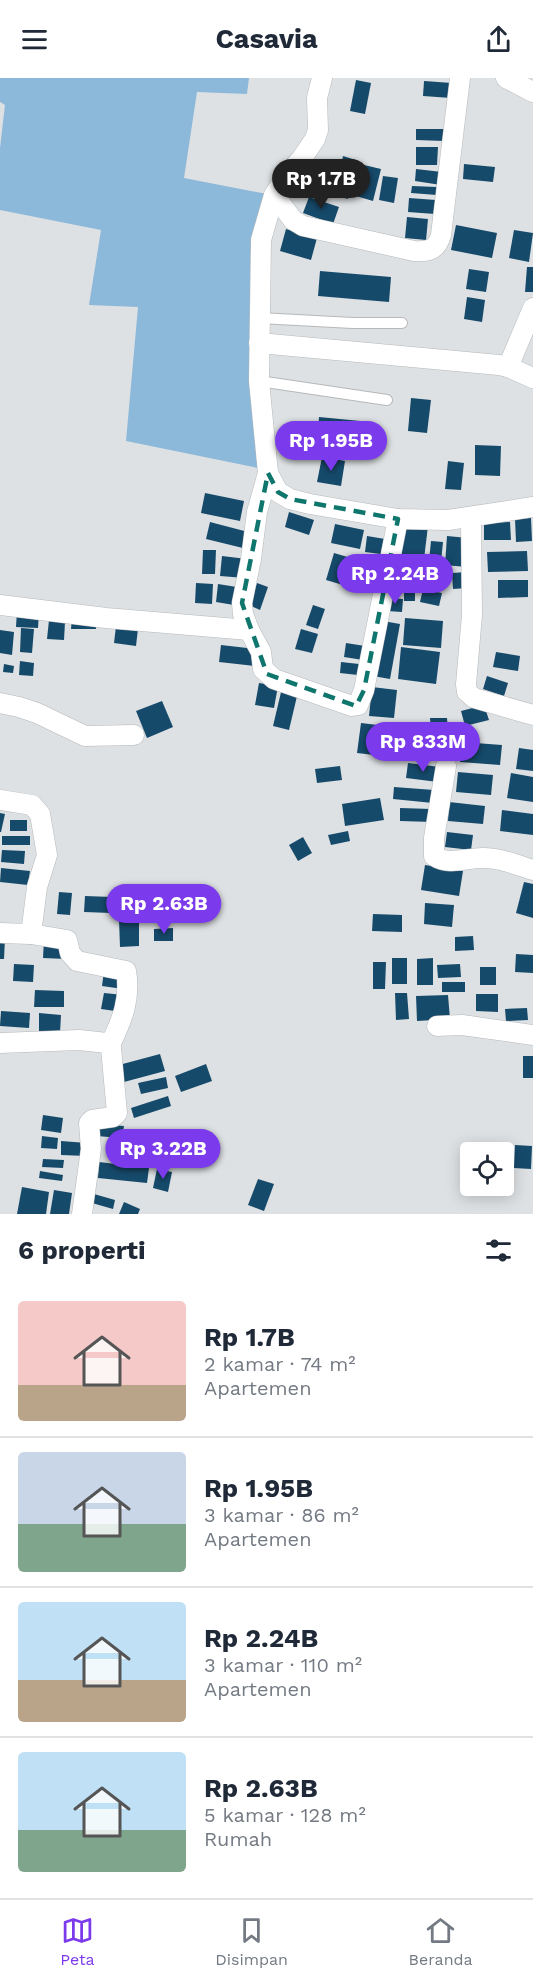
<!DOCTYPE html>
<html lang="id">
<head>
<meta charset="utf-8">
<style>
  body { margin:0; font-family:"Work Sans",sans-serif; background:#f6f6f7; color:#1f2937; height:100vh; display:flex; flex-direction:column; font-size:22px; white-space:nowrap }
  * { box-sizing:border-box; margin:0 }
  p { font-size:20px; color:#747a83 }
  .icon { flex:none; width:33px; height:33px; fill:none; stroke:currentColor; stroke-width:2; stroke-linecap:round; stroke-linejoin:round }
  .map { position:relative; height:1136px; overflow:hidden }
  .details { display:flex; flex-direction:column; background:#fff; flex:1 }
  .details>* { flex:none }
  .fabs { position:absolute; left:460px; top:1064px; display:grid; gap:12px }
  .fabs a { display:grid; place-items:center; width:54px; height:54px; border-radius:6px; background:#fff; box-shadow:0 3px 15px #0003; font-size:30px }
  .price { position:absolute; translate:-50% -51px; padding:0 14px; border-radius:21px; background:#7c3aed; color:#fff; font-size:20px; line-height:39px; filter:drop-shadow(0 2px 3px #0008) }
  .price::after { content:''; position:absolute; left:50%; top:36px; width:18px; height:14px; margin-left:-9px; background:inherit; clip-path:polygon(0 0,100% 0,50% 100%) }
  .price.active { background:#222; color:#fff }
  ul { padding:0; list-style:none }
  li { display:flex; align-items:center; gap:18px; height:150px; padding:0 18px }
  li+li { border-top:2px solid #e0e1e3 }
  li span { display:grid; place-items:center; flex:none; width:168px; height:120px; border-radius:6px; color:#555 }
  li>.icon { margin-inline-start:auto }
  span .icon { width:72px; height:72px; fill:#fffc; stroke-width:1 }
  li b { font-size:26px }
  h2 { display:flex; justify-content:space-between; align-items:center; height:72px; padding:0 18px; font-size:26px }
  header { display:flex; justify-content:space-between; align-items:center; height:78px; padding:0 18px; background:#fff; font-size:27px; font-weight:700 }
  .dock { display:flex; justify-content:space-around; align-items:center; height:84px; border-top:2px solid #e0e1e3; background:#fff; font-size:16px; color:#747a83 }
  .dock a { display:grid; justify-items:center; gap:3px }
  .dock .active { color:#7c3aed }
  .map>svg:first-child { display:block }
</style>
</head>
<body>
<header><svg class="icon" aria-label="menu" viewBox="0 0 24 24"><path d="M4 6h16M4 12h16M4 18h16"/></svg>Casavia<svg class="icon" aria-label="share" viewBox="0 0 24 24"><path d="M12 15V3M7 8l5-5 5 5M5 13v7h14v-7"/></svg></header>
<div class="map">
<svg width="533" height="1136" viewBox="0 0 533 1136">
  <rect width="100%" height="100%" fill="#dee1e3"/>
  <path fill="#8cb8d9" d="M0,0H249L247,16L197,14L184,100L267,116L263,391L126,363L138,229L89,227L101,152L0,132V70L5,27L0,24Z"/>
  <g fill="#164a6b">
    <path d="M356,2L371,5L365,36L350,33Z"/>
    <path d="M424,3L452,5L451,20L423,18Z"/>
    <path d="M416,51H444V63L416,62Z"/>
    <path d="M416,69H438L437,87H416Z"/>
    <path d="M343,78L359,83L357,93L341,89Z"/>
    <path d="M464,86L495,89L493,104L463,101Z"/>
    <path d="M364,87L381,91L373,123L356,118Z"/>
    <path d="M301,89L316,98L310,108L294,98Z"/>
    <path d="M416,91L442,94L441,107L415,103Z"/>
    <path d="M383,98L398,100L394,125L379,122Z"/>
    <path d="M334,99L353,104L348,121L329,116Z"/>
    <path d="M412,108L437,109V117L411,115Z"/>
    <path d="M309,119L339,129L333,146L303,135Z"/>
    <path d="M409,120L436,122L435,136L408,134Z"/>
    <path d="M407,139L428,141L426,162L405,160Z"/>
    <path d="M456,147L497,155L492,180L451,172Z"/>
    <path d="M286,151L317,160L311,182L280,173Z"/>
    <path d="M514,152L533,155L529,184L509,180Z"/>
    <path d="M527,189H533V214H525Z"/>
    <path d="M469,191L489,194L486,214L466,211Z"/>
    <path d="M320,193L391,199L389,224L318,218Z"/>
    <path d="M467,219L485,222L482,244L464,241Z"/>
    <path d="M411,320L431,322L427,355L408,353Z"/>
    <path d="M319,339L360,343L359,358L318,354Z"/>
    <path d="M475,367L501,368L500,398L475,397Z"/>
    <path d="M322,379L345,383L341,408L317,404Z"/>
    <path d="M448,383L464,385L461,412L445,411Z"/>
    <path d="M205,415L244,423L240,443L201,435Z"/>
    <path d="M289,434L314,442L309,457L285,449Z"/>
    <path d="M531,440L532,463L516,464L515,441Z"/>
    <path d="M210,444L252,455L247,471L206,461Z"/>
    <path d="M510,444L511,462H484V445Z"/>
    <path d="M405,445L428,448L424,481L401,479Z"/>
    <path d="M335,446L364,452L360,471L331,465Z"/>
    <path d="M367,458L391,462L388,477L365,474Z"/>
    <path d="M447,458L468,460L466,489L445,487Z"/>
    <path d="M431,463L443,464L441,484L429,483Z"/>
    <path d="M203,472H216L215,496H202Z"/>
    <path d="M527,473L528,493L488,494L487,474Z"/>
    <path d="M334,475L351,480L343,507L326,502Z"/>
    <path d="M222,478L247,481L245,500L220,498Z"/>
    <path d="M368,488L386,492L380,517L362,512Z"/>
    <path d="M467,494L468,510L453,511L452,495Z"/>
    <path d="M498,502H528V519L498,520Z"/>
    <path d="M196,505L213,506L212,526L195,525Z"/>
    <path d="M257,505L268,509L260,532L249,527Z"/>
    <path d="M218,506L243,510L240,528L216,524Z"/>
    <rect x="404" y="511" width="11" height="12"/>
    <path d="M423,511L442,515L439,528L420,524Z"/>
    <path d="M388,520L403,521L402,534L387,533Z"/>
    <path d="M313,527L325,531L318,551L306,547Z"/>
    <path d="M17,533L39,534L38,550L16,549Z"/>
    <path d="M72,540L96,541V551H71Z"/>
    <path d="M405,540L443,543L441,570L403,567Z"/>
    <path d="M49,542L65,544L64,562L47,561Z"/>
    <path d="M383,543L400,546L390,601L373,598Z"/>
    <path d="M116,548L138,551L136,568L114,565Z"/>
    <path d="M21,550L34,551L32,575L20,574Z"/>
    <path d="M301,551L318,556L312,575L295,571Z"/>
    <path d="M0,552L14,554L12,577L0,575Z"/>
    <path d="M346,565L365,568L363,582L344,579Z"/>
    <path d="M221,567L257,571L255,588L219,584Z"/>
    <path d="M401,569L440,574L436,606L398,601Z"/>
    <path d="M496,574L520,578L518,593L493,589Z"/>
    <path d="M20,583L34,585L33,598L19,597Z"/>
    <path d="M341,584L359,586L358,597L340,595Z"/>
    <path d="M4,586L14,588L13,595L3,594Z"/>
    <path d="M487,598L508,605L504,618L483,611Z"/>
    <path d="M259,605L278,608L274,630L255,627Z"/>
    <path d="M372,609L397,612L394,640L369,638Z"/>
    <path d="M282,610L298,614L289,652L273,648Z"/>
    <path d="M162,623L173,649L147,660L136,633Z"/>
    <path d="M484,627L489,642L465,648L461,633Z"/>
    <path d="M430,640H447L448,652H431Z"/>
    <path d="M361,645L386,648L383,678L357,675Z"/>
    <path d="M405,657L435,661L433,678L403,674Z"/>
    <path d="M462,664L502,667L500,687L460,684Z"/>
    <path d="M519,670L533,672V693L516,691Z"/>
    <path d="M408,685L440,689L438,704L406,700Z"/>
    <path d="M340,688L342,702L317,705L315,691Z"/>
    <path d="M458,694L493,697L491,717L456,714Z"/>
    <path d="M511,695L533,699V724L507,720Z"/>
    <path d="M394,709L434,712L433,725L393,721Z"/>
    <path d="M380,720L384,742L345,748L342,726Z"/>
    <path d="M449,724L485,728L483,746L448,743Z"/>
    <path d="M400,730L432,731V744L400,743Z"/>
    <path d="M502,732L533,736V757L500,753Z"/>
    <path d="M0,735L5,736L1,754H0Z"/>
    <rect x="10" y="742" width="17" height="11"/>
    <path d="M348,753L350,763L331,767L328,757Z"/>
    <path d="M447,754L473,757L471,772L445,769Z"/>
    <rect x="2" y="758" width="28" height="9"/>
    <path d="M303,759L312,775L298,783L289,767Z"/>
    <path d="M2,772L25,773L24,786L1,784Z"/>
    <path d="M425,787L463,793L459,818L421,812Z"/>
    <path d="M1,790L30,793L28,807L0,804Z"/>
    <path d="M524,804L533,806V840L516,835Z"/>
    <path d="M59,814L72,815L70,837L57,836Z"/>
    <path d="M85,818L112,819L111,835L84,834Z"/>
    <path d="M425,825L454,827L452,849L424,846Z"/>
    <path d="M373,836L402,837V854L372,853Z"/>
    <path d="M119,842H139V868L120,869Z"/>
    <path d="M173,850V863H154V851Z"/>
    <path d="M473,858L474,872L455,873V859Z"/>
    <path d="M0,860H5L4,881H0Z"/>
    <path d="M44,861L66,863V881L43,880Z"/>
    <path d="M516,876L533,877V895L515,894Z"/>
    <rect x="392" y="880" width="15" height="26"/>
    <path d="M433,880V907H417V881Z"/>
    <path d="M373,884H386L385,911H373Z"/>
    <path d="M14,886L34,887L33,904L13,903Z"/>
    <path d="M460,886L461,899L438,900L437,887Z"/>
    <rect x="480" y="889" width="16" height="18"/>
    <path d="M104,893L126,896L123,911L102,908Z"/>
    <rect x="442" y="904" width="23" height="10"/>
    <path d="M35,912L64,913V929H34Z"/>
    <path d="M104,915L124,917L122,934L101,931Z"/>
    <path d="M395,915H407L409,941L396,942Z"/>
    <path d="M476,916H498V934L476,933Z"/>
    <path d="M448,917L450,941L417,943L416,918Z"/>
    <path d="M527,930L528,942L506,943L505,931Z"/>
    <path d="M1,933L30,935L29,950L0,948Z"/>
    <path d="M39,935L61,937L60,955L39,954Z"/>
    <path d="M160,976L165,993L124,1004L119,987Z"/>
    <rect x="523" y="978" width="10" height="22"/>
    <path d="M206,986L212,1003L181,1014L175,998Z"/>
    <path d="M166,999L168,1010L141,1016L138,1005Z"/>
    <path d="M168,1018L171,1028L134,1040L131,1030Z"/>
    <path d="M43,1037L63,1040L61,1055L41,1052Z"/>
    <path d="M97,1046L124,1048L122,1060L96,1058Z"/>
    <path d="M42,1058L58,1060L57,1071L41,1070Z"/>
    <path d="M61,1063L87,1065V1078L61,1077Z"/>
    <path d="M515,1067L532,1068L531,1091L514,1090Z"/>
    <path d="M43,1081L64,1082L63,1090L42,1089Z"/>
    <path d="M99,1084L149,1090L147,1105L98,1100Z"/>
    <path d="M157,1091L172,1094L168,1114L153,1110Z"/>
    <path d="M40,1093L63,1097L62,1103L39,1100Z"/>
    <path d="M258,1101L274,1106L264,1133L248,1127Z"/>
    <path d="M22,1109L49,1114L46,1136H17Z"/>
    <path d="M54,1112L72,1115L69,1136H50Z"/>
    <path d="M94,1116L115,1122L113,1131L92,1125Z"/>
    <path d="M124,1124L140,1131L138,1136H119Z"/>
  </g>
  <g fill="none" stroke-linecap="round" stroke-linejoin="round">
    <g stroke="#b6b8ba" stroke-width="12">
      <g id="service">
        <path d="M259,240L353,245H402"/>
        <path d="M259,303L387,322"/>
      </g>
    </g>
    <g stroke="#b6b8ba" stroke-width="21">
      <g id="minor">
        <path d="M322,0L317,20L318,52L315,61L302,80L287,97L274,117L261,162L259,303L268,395L278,414L290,421L310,426L398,441L448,442L533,429"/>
        <path d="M506,0L533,14"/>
        <path d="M274,117L293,142L303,148L414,173C428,174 437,172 441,157L460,0"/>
        <path d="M259,265L499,287L508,289L533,300"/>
        <path d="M508,289L533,230"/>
        <path d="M268,395L257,434L251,481L242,525L243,536L249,552L261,574L263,591L274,601L352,628L358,627L364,612L398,441"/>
        <path d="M471,439L472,537L466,606L467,614L474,620L533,637"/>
        <path d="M0,527L106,540L249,552"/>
        <path d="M0,625L19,629L37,635L85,658L134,657"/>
        <path d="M446,688L434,760V778C449,788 466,780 481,780C498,779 517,787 533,792"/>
        <path d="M0,722L32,727L40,736L47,777L37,809L31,856"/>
        <path d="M0,855L31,856L67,862L70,875L77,883L126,893C131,921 122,942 110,967"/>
        <path d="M437,948L462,947L533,957"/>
        <path d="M0,965L79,962L107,965L111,970L117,1035L113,1039L92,1042L89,1045L91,1071L82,1136"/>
      </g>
    </g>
    <use href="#service" stroke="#fff" stroke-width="10"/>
    <use href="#minor" stroke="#fff" stroke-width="20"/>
  </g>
  <path fill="none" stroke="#0f766e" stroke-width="4.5" stroke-dasharray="12 8" stroke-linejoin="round" d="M268,395L278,414L290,421L398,441L364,612L356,628L267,596L242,525Z"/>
</svg>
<div class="fabs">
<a><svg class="icon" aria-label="locate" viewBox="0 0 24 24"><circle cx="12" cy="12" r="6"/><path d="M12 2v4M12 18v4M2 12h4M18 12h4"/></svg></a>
</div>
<b class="price active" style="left:321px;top:132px">Rp 1.7B</b>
<b class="price" style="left:331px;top:394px">Rp 1.95B</b>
<b class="price" style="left:395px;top:527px">Rp 2.24B</b>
<b class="price" style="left:423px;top:695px">Rp 833M</b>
<b class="price" style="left:164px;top:857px">Rp 2.63B</b>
<b class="price" style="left:163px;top:1102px">Rp 3.22B</b>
</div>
<section class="details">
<h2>6 properti<svg class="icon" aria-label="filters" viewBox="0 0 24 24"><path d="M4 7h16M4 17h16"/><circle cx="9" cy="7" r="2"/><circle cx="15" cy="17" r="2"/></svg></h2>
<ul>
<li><span style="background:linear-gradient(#f6c9c9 70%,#b9a48a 0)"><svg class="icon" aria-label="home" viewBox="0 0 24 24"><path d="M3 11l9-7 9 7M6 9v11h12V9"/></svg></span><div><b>Rp 1.7B</b><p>2 kamar · 74 m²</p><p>Apartemen</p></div></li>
<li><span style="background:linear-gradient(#c9d6e8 60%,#7fa58c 0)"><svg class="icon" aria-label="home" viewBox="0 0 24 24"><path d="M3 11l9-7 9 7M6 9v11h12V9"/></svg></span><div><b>Rp 1.95B</b><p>3 kamar · 86 m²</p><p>Apartemen</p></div></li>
<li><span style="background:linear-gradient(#bfe0f5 65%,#b9a48a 0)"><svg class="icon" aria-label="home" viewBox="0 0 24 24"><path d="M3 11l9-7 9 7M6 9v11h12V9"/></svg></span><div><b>Rp 2.24B</b><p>3 kamar · 110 m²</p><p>Apartemen</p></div></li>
<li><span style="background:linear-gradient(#bfe0f5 65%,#7fa58c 0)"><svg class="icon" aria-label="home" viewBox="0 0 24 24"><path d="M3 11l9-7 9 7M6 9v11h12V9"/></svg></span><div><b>Rp 2.63B</b><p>5 kamar · 128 m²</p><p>Rumah</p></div></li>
</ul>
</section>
<nav class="dock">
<a class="active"><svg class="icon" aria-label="map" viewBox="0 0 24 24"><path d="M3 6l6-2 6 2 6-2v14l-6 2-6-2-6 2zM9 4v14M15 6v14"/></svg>Peta</a>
<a><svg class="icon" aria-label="saved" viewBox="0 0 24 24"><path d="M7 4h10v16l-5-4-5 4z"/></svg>Disimpan</a>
<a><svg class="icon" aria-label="home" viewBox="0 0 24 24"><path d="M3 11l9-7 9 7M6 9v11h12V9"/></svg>Beranda</a>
</nav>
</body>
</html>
